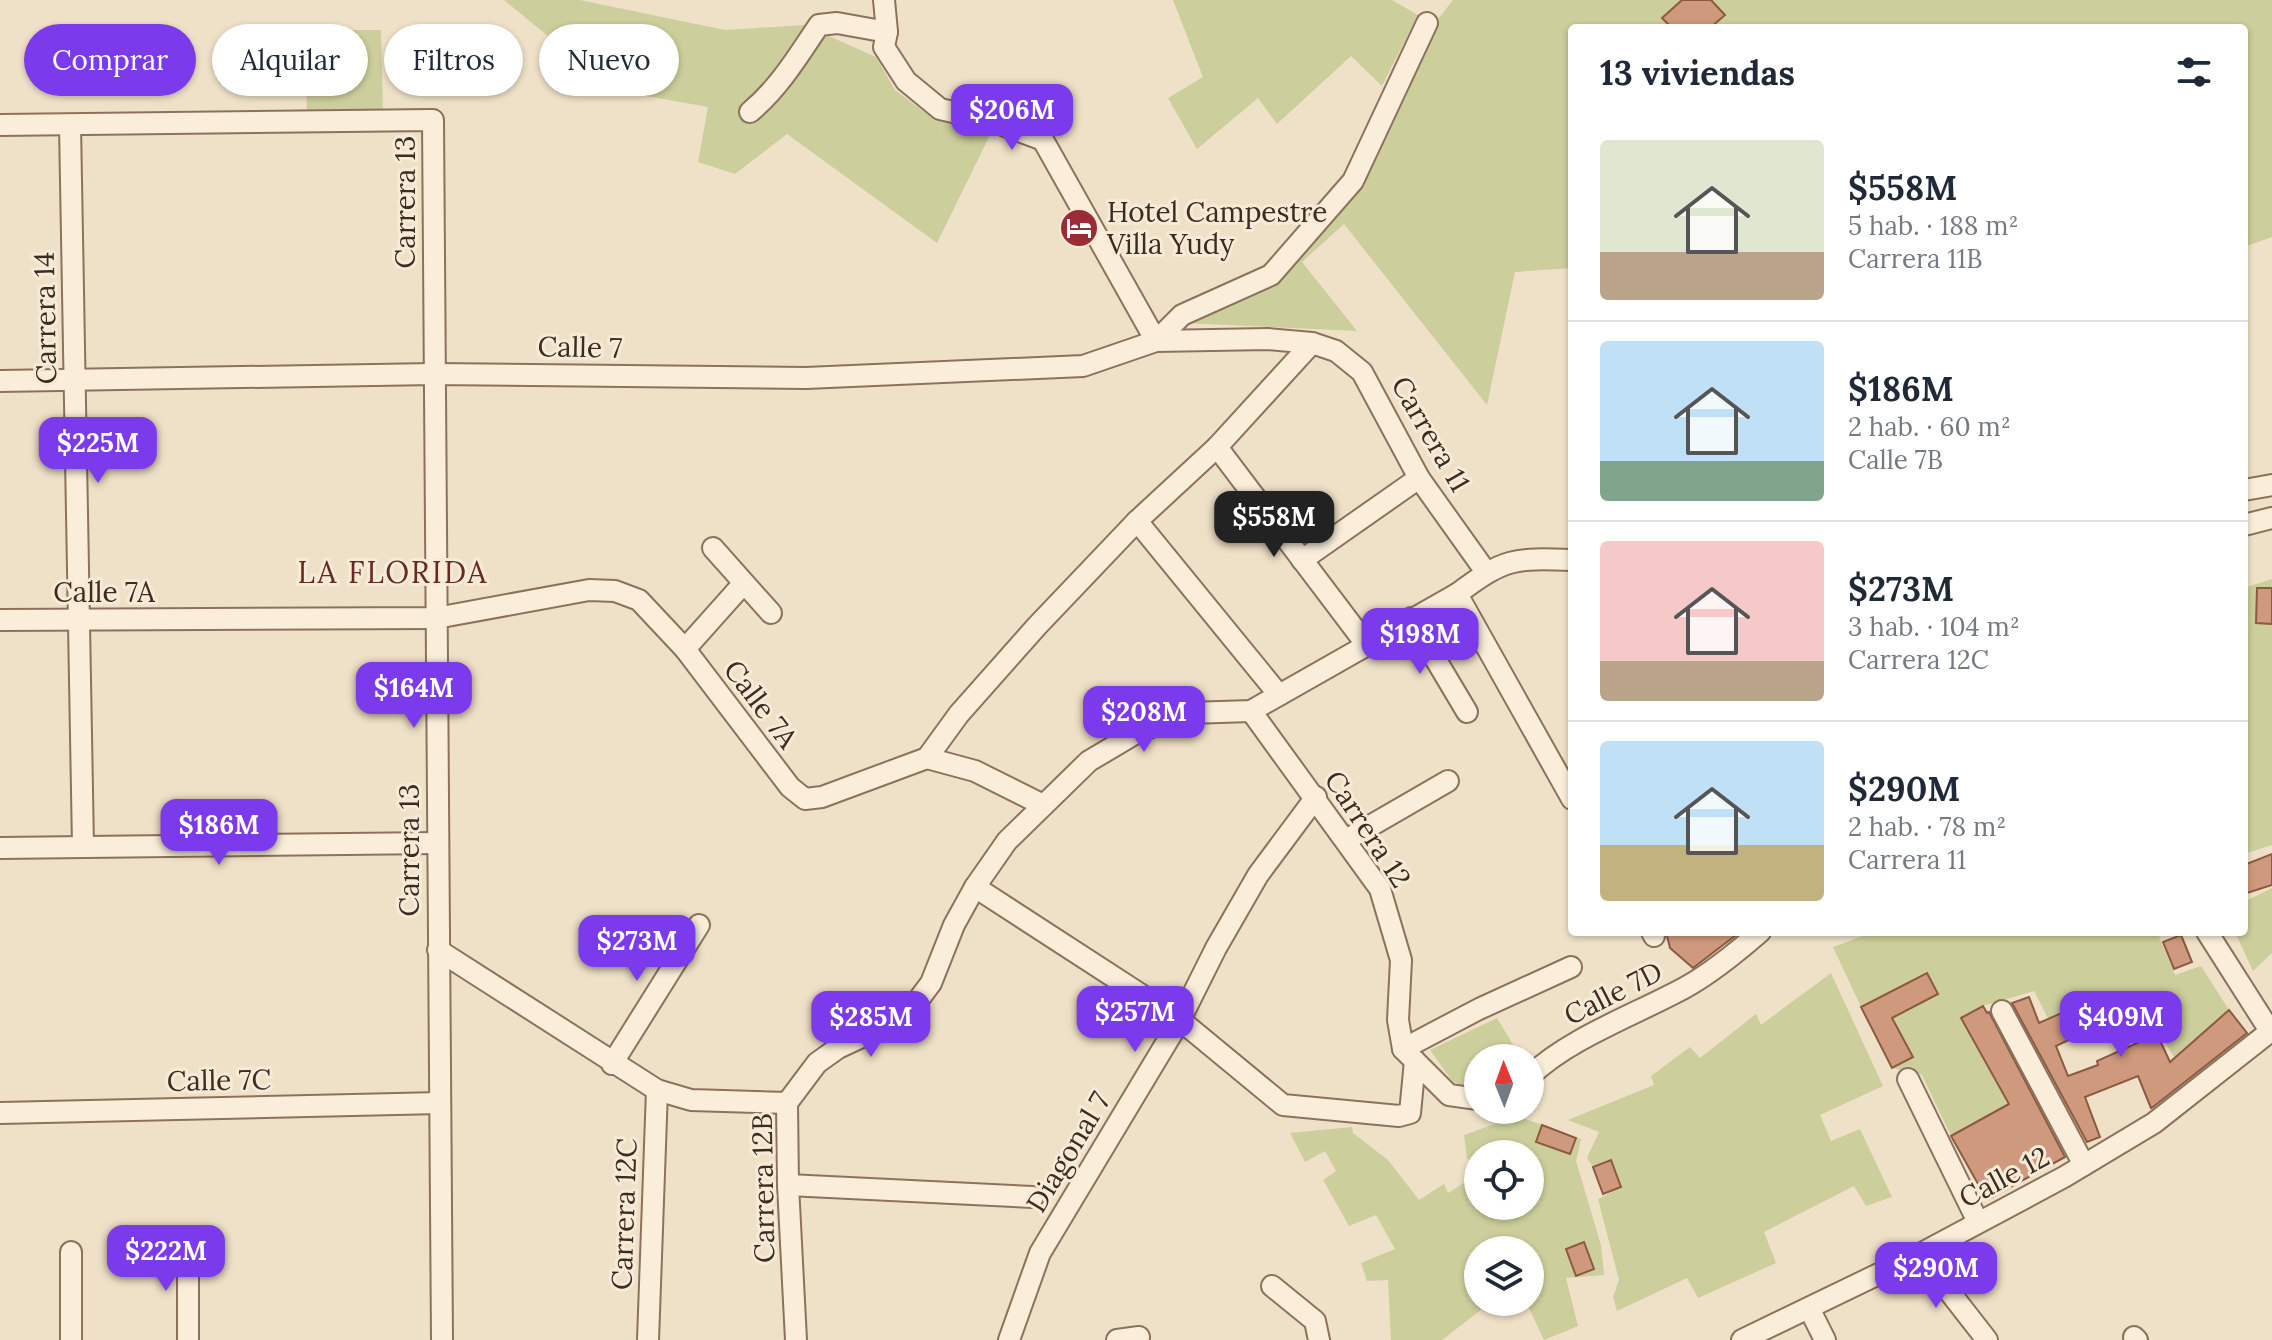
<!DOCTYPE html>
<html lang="es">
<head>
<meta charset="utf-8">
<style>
  body { margin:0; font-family:Lora,serif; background:#f6f6f7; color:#1f2937; height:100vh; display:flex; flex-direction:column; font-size:30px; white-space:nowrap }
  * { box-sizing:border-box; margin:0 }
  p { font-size:26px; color:#747a83 }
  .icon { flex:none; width:44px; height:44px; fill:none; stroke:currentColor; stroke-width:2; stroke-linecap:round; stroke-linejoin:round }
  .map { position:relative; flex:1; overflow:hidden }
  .drawer { position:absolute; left:1568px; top:24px; width:680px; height:912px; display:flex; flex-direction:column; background:#fff; border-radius:8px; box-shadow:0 2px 6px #0004 }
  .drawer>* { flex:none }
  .top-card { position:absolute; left:24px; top:24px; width:760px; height:72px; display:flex; gap:16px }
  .needle { width:52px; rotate:359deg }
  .buttons { position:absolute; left:1464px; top:1044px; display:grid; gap:16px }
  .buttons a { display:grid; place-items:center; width:80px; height:80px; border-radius:50%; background:#fff; box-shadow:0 2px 6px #0004; font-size:40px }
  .price { position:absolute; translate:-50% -68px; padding:0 18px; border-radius:16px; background:#7c3aed; color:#fff; font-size:26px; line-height:52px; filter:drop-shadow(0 2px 4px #0008) }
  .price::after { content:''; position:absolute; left:50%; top:48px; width:24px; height:18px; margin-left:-12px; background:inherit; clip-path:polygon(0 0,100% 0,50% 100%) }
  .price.active { background:#222; color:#fff }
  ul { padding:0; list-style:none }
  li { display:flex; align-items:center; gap:24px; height:200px; padding:0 32px }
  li+li { border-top:2px solid #e0e1e3 }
  li span { display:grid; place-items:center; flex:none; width:224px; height:160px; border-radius:8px; color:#555 }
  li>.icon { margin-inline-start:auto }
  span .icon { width:96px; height:96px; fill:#fffc; stroke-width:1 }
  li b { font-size:34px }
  h2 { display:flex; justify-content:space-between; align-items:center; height:96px; padding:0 32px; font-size:34px }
  .chip { padding:0 28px; border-radius:36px; background:#fff; box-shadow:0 2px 6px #0004; font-size:28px; line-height:72px }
  .chip.active { background:#7c3aed; color:#fff }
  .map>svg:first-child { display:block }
</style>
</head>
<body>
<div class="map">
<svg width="2272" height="1340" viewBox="0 0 2272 1340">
  <rect width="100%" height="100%" fill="#efe1c7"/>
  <g fill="#ccce9b">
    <path d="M504,0H580L725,30L804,25L876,57L895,90L935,120L991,133L937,243L787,134L735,174L698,162L708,107L546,78L560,46Z"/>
    <path d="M1173,0H1392L1418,15L1382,86L1351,56L1277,124L1258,98L1197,149L1168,98L1203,77Z"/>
    <path d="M1453,0H2272V237L2244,247V28H1572V268L1515,272L1487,405L1344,224L1302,262L1357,331L1183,323L1278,282L1357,182L1435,23Z"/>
    <path d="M305,30H381L383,115L307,117Z"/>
    <path d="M2272,579V845L2244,854V588Z"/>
    <path d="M2272,888V953L2253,971L2235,932H2244V902Z"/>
    <path d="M1874,932H2170L2159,937L2175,975L2201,966L2229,1010L2174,1057L2156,1027L2113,1044L2093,993L2049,1020L2034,991L1983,1006L1961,1018L2009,1104L1951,1136L1922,1075L1892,1068L1912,1057L1892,1018L1927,973L1861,1007L1833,947Z"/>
    <path d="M1831,973L1883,1086L1820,1115L1831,1141L1860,1129L1892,1197L1866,1206L1854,1186L1764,1232L1776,1263L1698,1298L1687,1278L1617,1311L1613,1297L1619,1280L1598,1199L1621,1187L1611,1160L1593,1167L1587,1158L1599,1132L1568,1120L1654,1085L1651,1076L1690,1047L1700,1058L1756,1014L1761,1025Z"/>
    <path d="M1497,1018L1521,1058H1478V1091L1453,1082L1430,1050Z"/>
    <path d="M1517,1116L1542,1125L1536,1142L1570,1154L1576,1138L1581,1139L1576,1161L1601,1245L1604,1275L1566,1278L1578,1326L1544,1340L1526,1302H1530V1250H1478V1302H1491L1442,1340H1391L1388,1280L1367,1281L1361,1263L1395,1249L1376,1215L1349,1226L1323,1180L1336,1171L1325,1151L1305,1162L1290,1133L1352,1127L1353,1133L1388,1160L1419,1200L1444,1184L1448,1193L1478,1174V1206H1530V1154H1478V1166L1467,1158L1464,1135Z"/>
  </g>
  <g fill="#ce997d" stroke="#8b5a41" stroke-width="2">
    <path d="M1682,0H1711L1725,15L1710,28H1672L1662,18Z"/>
    <path d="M2257,588H2272V624L2256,623Z"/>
    <path d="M2272,854V885L2244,894V865Z"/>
    <path d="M1666,932H1740L1693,968L1670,948Z"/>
    <path d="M2181,935L2192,962L2174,969L2163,942Z"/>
    <path d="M1927,973L1938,994L1892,1018L1913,1057L1892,1068L1861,1007Z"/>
    <path d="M2029,997L2039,1023L2089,1001L2100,1025L2056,1046L2068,1076L2098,1065L2097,1061L2157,1034L2170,1062L2229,1010L2247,1033L2153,1107L2151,1108L2138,1076L2085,1097L2100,1137L2087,1142L2012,1003Z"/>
    <path d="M1983,1006L1987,1013L1989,1012L2065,1157L1987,1200L1951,1136L2009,1104L1961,1018Z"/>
    <path d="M1542,1125L1576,1138L1570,1154L1536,1142Z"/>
    <path d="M1611,1160L1621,1187L1603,1194L1593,1167Z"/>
    <path d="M1584,1242L1594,1269L1576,1276L1566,1249Z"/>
  </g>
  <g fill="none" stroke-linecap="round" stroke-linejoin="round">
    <g stroke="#8c725c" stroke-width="24">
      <g id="minor">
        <path d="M884,0L887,32L884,47L906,81L940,109L992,121L1043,140L1156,341"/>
        <path d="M750,112C779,88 798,56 819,25L837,23L887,32"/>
        <path d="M0,125L433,120L442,1340"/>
        <path d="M70,125L83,846"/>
        <path d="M1156,341L1182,315L1271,275L1353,181L1427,23"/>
        <path d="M0,381L434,374L806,378L1083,366L1156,341L1268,339L1312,343L1336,351L1362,372L1419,478L1486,572"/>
        <path d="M1217,447L1366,644"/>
        <path d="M2244,490L2272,485"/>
        <path d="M1137,521L1279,695"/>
        <path d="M2244,525L2272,518"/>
        <path d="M713,548L771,613"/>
        <path d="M1302,560L1419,478"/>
        <path d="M1457,594L1572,799"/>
        <path d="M1411,618L1467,712"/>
        <path d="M0,620L436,618L589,590L615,591L639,600L685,649L790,787L805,799L822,797L927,758L959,714L1037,626L1137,521L1217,447L1312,343"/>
        <path d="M685,649L743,584"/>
        <path d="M1251,711L1380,889L1401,960L1398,1020L1403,1049L1449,1095L1478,1099"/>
        <path d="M927,758L975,771L1043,805"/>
        <path d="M1346,840L1448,781"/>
        <path d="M0,848L437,843"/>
        <path d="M975,887L1180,1020L1283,1105L1399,1116L1410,1113L1415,1061"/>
        <path d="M1652,932L1654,936"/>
        <path d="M2207,932L2270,1031"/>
        <path d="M438,950L657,1090L691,1100L787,1103"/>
        <path d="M2002,1011L2084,1165"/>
        <path d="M1403,1049L1479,1009L1571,967"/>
        <path d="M612,1064L699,925"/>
        <path d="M1530,1076C1569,1038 1637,1014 1686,987C1713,972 1737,952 1760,932"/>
        <path d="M1908,1079L1978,1222"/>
        <path d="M0,1113L440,1103"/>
        <path d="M788,1185L1033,1197"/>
        <path d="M1920,1254L1987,1340"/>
        <path d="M1272,1286L1315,1321L1319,1340"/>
        <path d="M1809,1308L1825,1340"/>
        <path d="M2134,1337L2137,1340"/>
        <path d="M71,1340V1252"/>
        <path d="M188,1340V1247"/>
        <path d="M648,1340L657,1090"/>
        <path d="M796,1340L788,1185L787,1103L817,1063L838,1048L896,1021L916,1003L931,983L954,925L975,887L1007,841L1089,761L1138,732L1189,713L1251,711L1457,594C1505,558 1513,558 1572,560"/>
        <path d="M1009,1340L1040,1253L1180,1020L1216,948L1258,875L1316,797"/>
        <path d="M1117,1340L1139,1337"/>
        <path d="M1742,1340L1920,1254L2064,1177L2154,1123L2272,1030"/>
      </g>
    </g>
    <use href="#minor" stroke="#faeedb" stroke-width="20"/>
  </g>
  <defs>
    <g id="hotel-disc" transform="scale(2)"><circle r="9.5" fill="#9c2b34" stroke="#f6ebd7"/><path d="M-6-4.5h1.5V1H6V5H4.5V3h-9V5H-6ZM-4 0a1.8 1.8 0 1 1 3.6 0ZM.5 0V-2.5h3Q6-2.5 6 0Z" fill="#fff"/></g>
  </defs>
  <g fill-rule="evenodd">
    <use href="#hotel-disc" x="1079" y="228"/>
  </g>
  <g text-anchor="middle" stroke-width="6" stroke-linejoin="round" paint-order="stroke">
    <g font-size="28" fill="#3c2b20" stroke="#f6ebd7">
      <text transform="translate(405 202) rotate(-90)" y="10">Carrera 13</text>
      <text transform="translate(45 318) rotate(-91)" y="10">Carrera 14</text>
      <text transform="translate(580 347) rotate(1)" y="10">Calle 7</text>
      <text transform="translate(1431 434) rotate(60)" y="10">Carrera 11</text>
      <text x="104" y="602">Calle 7A</text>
      <text transform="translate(761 704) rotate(53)" y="10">Calle 7A</text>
      <text transform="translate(1368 829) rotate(57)" y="10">Carrera 12</text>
      <text transform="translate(409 850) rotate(-90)" y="10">Carrera 13</text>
      <text transform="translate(1613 993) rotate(-27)" y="10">Calle 7D</text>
      <text transform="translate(219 1080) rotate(-1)" y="10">Calle 7C</text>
      <text transform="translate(1068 1152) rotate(-59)" y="10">Diagonal 7</text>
      <text transform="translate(2004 1177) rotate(-28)" y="10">Calle 12</text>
      <text transform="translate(763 1188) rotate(-91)" y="10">Carrera 12B</text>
      <text transform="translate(624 1214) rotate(-88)" y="10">Carrera 12C</text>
    </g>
    <g font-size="28" fill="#3c2b20" stroke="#f6ebd7" text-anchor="start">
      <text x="1107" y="222">Hotel Campestre<tspan x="1107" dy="32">Villa Yudy</tspan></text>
    </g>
    <g font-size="30" letter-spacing="2" fill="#69291f" stroke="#f6ebd7">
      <text x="393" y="583">LA FLORIDA</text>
    </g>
  </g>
</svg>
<div class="buttons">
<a><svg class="needle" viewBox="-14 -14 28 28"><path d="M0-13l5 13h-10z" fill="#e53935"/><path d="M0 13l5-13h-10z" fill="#747a83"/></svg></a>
<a><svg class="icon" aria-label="locate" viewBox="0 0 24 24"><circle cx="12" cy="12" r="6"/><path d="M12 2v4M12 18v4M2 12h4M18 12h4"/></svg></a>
<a><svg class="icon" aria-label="layers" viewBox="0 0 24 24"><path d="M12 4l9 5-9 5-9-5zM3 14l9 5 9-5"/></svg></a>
</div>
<b class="price" style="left:1012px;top:152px">$206M</b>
<b class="price" style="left:98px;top:485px">$225M</b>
<b class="price active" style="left:1274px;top:559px">$558M</b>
<b class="price" style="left:1420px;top:676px">$198M</b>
<b class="price" style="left:414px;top:730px">$164M</b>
<b class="price" style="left:1144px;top:754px">$208M</b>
<b class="price" style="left:219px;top:867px">$186M</b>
<b class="price" style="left:637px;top:983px">$273M</b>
<b class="price" style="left:1135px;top:1054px">$257M</b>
<b class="price" style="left:871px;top:1059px">$285M</b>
<b class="price" style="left:2121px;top:1059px">$409M</b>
<b class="price" style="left:166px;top:1293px">$222M</b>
<b class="price" style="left:1936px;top:1310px">$290M</b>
<div class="top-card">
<a class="chip active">Comprar</a>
<a class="chip">Alquilar</a>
<a class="chip">Filtros</a>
<a class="chip">Nuevo</a>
</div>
<section class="drawer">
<h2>13 viviendas<svg class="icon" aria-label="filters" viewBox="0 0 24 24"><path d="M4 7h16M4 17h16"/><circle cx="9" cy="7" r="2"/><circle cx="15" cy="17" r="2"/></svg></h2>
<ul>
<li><span style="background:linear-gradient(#dfe7d0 70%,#b9a48a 0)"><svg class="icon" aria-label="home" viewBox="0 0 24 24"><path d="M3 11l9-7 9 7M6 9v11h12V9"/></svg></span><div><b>$558M</b><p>5 hab. · 188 m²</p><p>Carrera 11B</p></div></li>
<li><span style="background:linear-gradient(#bfe0f5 75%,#7fa58c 0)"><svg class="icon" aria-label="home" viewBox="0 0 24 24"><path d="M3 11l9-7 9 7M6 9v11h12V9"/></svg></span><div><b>$186M</b><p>2 hab. · 60 m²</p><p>Calle 7B</p></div></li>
<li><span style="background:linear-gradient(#f6c9c9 75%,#b9a48a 0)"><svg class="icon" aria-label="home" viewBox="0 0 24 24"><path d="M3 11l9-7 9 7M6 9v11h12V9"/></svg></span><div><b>$273M</b><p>3 hab. · 104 m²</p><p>Carrera 12C</p></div></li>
<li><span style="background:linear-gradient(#bfe0f5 65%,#c2b280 0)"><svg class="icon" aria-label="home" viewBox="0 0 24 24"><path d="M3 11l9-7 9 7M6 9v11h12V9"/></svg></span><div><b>$290M</b><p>2 hab. · 78 m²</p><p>Carrera 11</p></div></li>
</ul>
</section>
</div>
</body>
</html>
